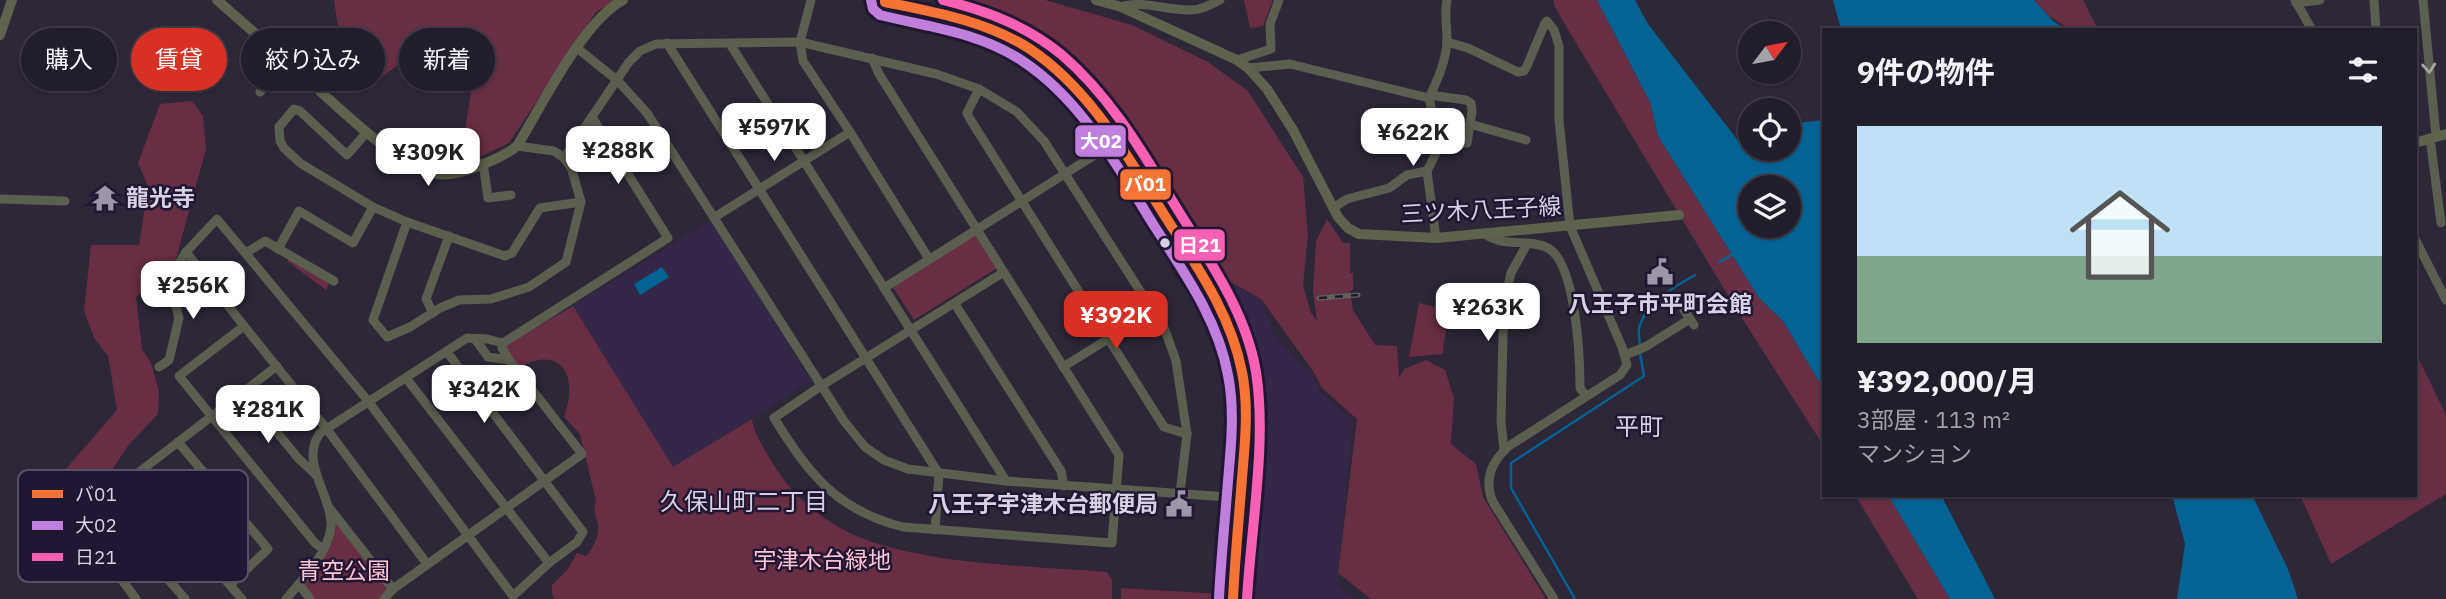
<!DOCTYPE html>
<html lang="ja">
<head>
<meta charset="utf-8">
<style>
  body { margin:0; font-family:"IBM Plex Sans","Noto Sans JP",sans-serif; background:#2e2a36; color:#f1f3f6; height:100vh; display:flex; flex-direction:column; font-size:26px; white-space:nowrap }
  * { box-sizing:border-box; margin:0 }
  p { font-size:23px; color:#a2a2a8 }
  .icon { flex:none; width:38px; height:38px; fill:none; stroke:currentColor; stroke-width:2; stroke-linecap:round; stroke-linejoin:round }
  .map { position:relative; flex:1; overflow:hidden }
  .side { position:absolute; left:1822px; top:28px; width:595px; height:469px; display:flex; flex-direction:column; background:#221d2a; border-radius:0px; box-shadow:0 2px 5px #0004,0 0 0 2px #3f3b47 }
  .side>* { flex:none }
  .top-card { position:absolute; left:21px; top:28px; width:665px; height:63px; display:flex; gap:14px }
  .needle { width:46px; rotate:58deg }
  .buttons { position:absolute; left:1738px; top:21px; display:grid; gap:14px }
  .buttons a { display:grid; place-items:center; width:63px; height:63px; border-radius:50%; background:#221d2a; box-shadow:0 2px 5px #0004,0 0 0 2px #3f3b47; font-size:35px }
  .price { position:absolute; translate:-50% -60px; padding:0 16px; border-radius:14px; background:#fff; color:#222; font-size:23px; line-height:46px; filter:drop-shadow(0 2px 4px #0008) }
  .price::after { content:''; position:absolute; left:50%; top:42px; width:21px; height:16px; margin-left:-10px; background:inherit; clip-path:polygon(0 0,100% 0,50% 100%) }
  .price.active { background:#d93025; color:#fff }
  ul { padding:0; list-style:none }
  li { display:grid; align-content:center; gap:14px; height:371px; padding:0 35px }
  li span { display:grid; place-items:center; height:217px; border-radius:0px; color:#555 }
  li>.icon { margin-inline-start:auto }
  span .icon { width:126px; height:126px; fill:#fffc; stroke-width:1 }
  li b { font-size:30px }
  h2 { display:flex; justify-content:space-between; align-items:center; height:84px; padding:0 35px; font-size:30px }
  .tag { padding:0 24px; border-radius:32px; background:#221d2a; box-shadow:0 2px 5px #0004,0 0 0 2px #3f3b47; font-size:24px; line-height:63px }
  .tag.active { background:#d93025; color:#fff }
  .map>svg:first-child { display:block }
</style>
</head>
<body>
<div class="map">
<svg width="2446" height="599" viewBox="0 0 2446 599">
  <rect width="100%" height="100%" fill="#2d2738"/>
  <g fill="#342748">
    <path d="M711,220L811,381L673,468L573,306Z"/>
    <path d="M1235,286L1261,299L1273,332L1302,366L1312,371L1319,390L1353,420L1337,585L1357,599H1246L1258,418L1255,377L1227,289Z"/>
  </g>
  <g fill="#682e43">
    <path d="M334,0H617L596,12L509,143L459,167L472,86L457,63L425,54L401,63L362,91C346,65 338,31 334,0Z"/>
    <path d="M947,0H1045L1132,25L1208,62L1248,91L1303,177L1308,236L1303,285L1311,313L1317,321L1313,291L1316,241L1327,219L1343,243H1350V273H1353V290L1350,291L1353,310L1375,345L1397,346L1399,378L1404,369L1426,360L1445,370L1454,398L1451,444L1476,464L1483,497L1546,599H1371L1338,573L1357,419L1322,388L1313,371L1261,299L1229,281L1219,278L1153,169L1091,76L1051,48Z"/>
    <path d="M1244,0H1273L1263,26L1250,28Z"/>
    <path d="M1554,0H1597L1650,102L1658,136L1759,298L1783,321L1823,388V445L1738,312L1564,23L1554,5Z"/>
    <path d="M2034,0H2083L2098,30H2070L2047,14Z"/>
    <path d="M192,101L203,116L206,149L172,273L136,297L142,349L151,363L159,391L158,414L127,447L90,504L64,512L46,492L117,410L108,356L94,338L84,311L91,245H139L148,186L138,163L160,104Z"/>
    <path d="M975,233L997,268L914,320L892,286Z"/>
    <path d="M290,256L331,280L326,290L287,261Z"/>
    <path d="M1419,303L1451,311L1444,341L1443,354L1409,357Z"/>
    <path d="M573,306L673,467L752,419C754,434 764,448 772,462C792,497 827,525 864,539C934,565 1032,566 1107,572L1112,580V599H555L552,594V585L568,569L577,553L586,556C592,550 598,538 598,529C599,516 591,518 596,501L580,434L564,417C579,377 562,343 518,368L506,348L507,344Z"/>
    <path d="M2415,351L2446,415V494L2331,564L2300,495H2415Z"/>
    <path d="M1855,495H1888L1950,599H1918Z"/>
    <path d="M327,505L393,589L384,599H310L299,584L328,538Z"/>
    <path d="M1121,588L1221,594V599H1121Z"/>
  </g>
  <g fill="#046395" fill-rule="evenodd">
    <path d="M1597,0H1635L1648,24L1753,160L1763,149H1788L1789,124L1823,120V388L1783,321L1759,298L1658,136L1650,102ZM1788,187V226H1750V187Z"/>
    <path d="M1833,0H2034L2053,21L2067,30H1841Z"/>
    <path d="M662,267L669,277L640,295L634,284Z"/>
    <path d="M1888,495H1941L1995,599H1950Z"/>
    <path d="M2172,495H2252L2288,569L2298,599H2177L2185,544Z"/>
  </g>
  <g fill="none" stroke-linecap="round" stroke-linejoin="round">
    <g stroke="#046395" stroke-width="2.5">
      <path d="M1719,262L1732,255"/>
      <path d="M1640,346C1640,341 1638,334 1639,329C1644,304 1675,286 1695,275"/>
      <path d="M1575,599L1511,488V463L1644,376L1640,353"/>
    </g>
    <g stroke="#5b5f50" stroke-width="9">
      <path d="M811,0L800,42L803,61L850,132L929,259"/>
      <path d="M878,0C929,12 984,19 1029,48C1091,88 1126,155 1164,215C1195,265 1231,313 1241,371C1249,412 1244,452 1241,493C1238,528 1235,564 1233,599"/>
      <path d="M2295,0L2312,30"/>
      <path d="M2374,0L2376,30"/>
      <path d="M2423,0L2436,136"/>
      <path d="M2296,3L2320,0"/>
      <path d="M1121,7C1138,0 1167,10 1188,10C1200,11 1209,5 1220,0"/>
      <path d="M1447,42L1468,48L1518,72L1524,71L1527,66L1545,23L1547,21L1554,30L1559,46V120L1570,226L1622,347L1627,365L1620,375L1509,446C1492,461 1483,479 1493,502L1554,599"/>
      <path d="M667,43L939,474L935,530"/>
      <path d="M730,44L1006,481"/>
      <path d="M577,48L618,81L647,113L844,421L865,447L884,460L908,469L1006,481L1241,498"/>
      <path d="M872,58L879,74L1119,455L1112,543L903,527C836,510 809,474 774,418L821,386L1004,272"/>
      <path d="M1237,60L1271,49L1270,24L1279,0"/>
      <path d="M1248,68L1290,64L1429,98"/>
      <path d="M979,89L967,113L970,119L1164,427L1187,434"/>
      <path d="M260,92L289,63"/>
      <path d="M1430,95L1466,100L1471,103L1472,111L1467,143L1440,145"/>
      <path d="M1470,124L1526,140"/>
      <path d="M367,132L347,155L300,111L294,109L279,127L280,141L284,148L300,163L373,207L407,222L505,256L512,253L540,208L581,202"/>
      <path d="M2430,138L2441,223"/>
      <path d="M564,158L629,62L640,51L656,44L800,42L936,74L979,89L1017,112L1044,141L1165,330L1176,361L1187,434L1180,493"/>
      <path d="M483,163L488,198L511,195"/>
      <path d="M0,199L65,201"/>
      <path d="M1333,208L1347,199L1389,188L1407,175L1427,171"/>
      <path d="M715,217L850,132"/>
      <path d="M407,222L373,320L387,337L410,327L440,308L459,300L491,299L529,287L566,262L581,202L572,170L564,158L554,151L517,146"/>
      <path d="M1485,234C1503,248 1529,238 1548,248C1576,264 1580,357 1580,388L1586,396"/>
      <path d="M1436,238L1427,171L1440,145L1429,98C1437,81 1447,59 1447,39C1447,26 1444,13 1447,0"/>
      <path d="M2415,239L2446,300"/>
      <path d="M278,249L299,211L353,243L373,207"/>
      <path d="M186,252L244,326L179,376L315,543L323,549"/>
      <path d="M246,253L265,241L334,281"/>
      <path d="M884,288L1117,141"/>
      <path d="M955,304L1061,471L1064,486"/>
      <path d="M1684,310L1694,325"/>
      <path d="M433,313L426,299L449,236"/>
      <path d="M244,326L326,428L427,564"/>
      <path d="M475,339L488,357L509,360"/>
      <path d="M503,343L668,238L592,117"/>
      <path d="M1625,355L1645,347L1690,319"/>
      <path d="M159,367L169,360L179,318L174,299L173,273L186,252L217,219L368,401L513,596L549,563L577,542L583,532L447,352"/>
      <path d="M1063,367L1153,311"/>
      <path d="M406,378L549,563"/>
      <path d="M244,392L298,458L316,475"/>
      <path d="M178,442L268,549L230,585"/>
      <path d="M1504,451L1501,421L1503,334L1508,286L1511,273L1527,244"/>
      <path d="M112,503L115,491L134,476"/>
      <path d="M327,505L393,589"/>
      <path d="M160,571L193,543"/>
      <path d="M299,584L310,599"/>
      <path d="M136,599L114,569L97,533L121,524L185,599"/>
      <path d="M242,599L134,476L277,366"/>
      <path d="M286,599C302,580 329,553 331,526C332,495 299,462 320,433L467,338L487,339L503,343L502,348L509,360L582,454L393,589L384,599"/>
    </g>
    <g stroke="#5d634c" stroke-width="10">
      <path d="M217,0C249,28 281,56 313,85C343,111 398,167 438,174C458,177 501,159 517,146C542,106 582,22 623,0"/>
      <path d="M1096,0L1121,7L1237,60L1248,68L1267,89L1293,130L1338,217L1348,228L1359,234L1436,238L1679,215"/>
      <path d="M0,35L12,0"/>
      <path d="M2415,143L2446,134"/>
    </g>
    <g stroke="#60625b" stroke-width="5">
      <path id="rail" d="M1319,298L1358,295"/>
    </g>
    <use href="#rail" stroke="#221733" stroke-width="2.5" stroke-dasharray="8" stroke-linecap="butt"/>
    <g stroke="#221733" stroke-width="16">
      <path id="bus-1" d="M885,0V2C934,12 987,21 1030,49C1091,90 1127,156 1165,216C1196,265 1231,314 1242,372C1249,407 1245,443 1242,478C1239,518 1235,558 1233,599"/>
    </g>
    <g stroke="#221733" stroke-width="16">
      <path id="bus-2" d="M871,0L873,9L880,15C928,27 978,32 1021,60C1081,99 1116,164 1153,224C1183,271 1218,319 1228,375C1235,410 1231,446 1228,481C1225,520 1221,559 1219,598"/>
    </g>
    <g stroke="#221733" stroke-width="16">
      <path id="bus-3" d="M943,0C987,11 1027,26 1062,55C1111,97 1143,153 1176,207C1208,259 1246,311 1256,372C1267,441 1251,528 1247,599"/>
    </g>
    <use href="#bus-1" stroke="#f57335" stroke-width="10"/>
    <use href="#bus-2" stroke="#c07fdc" stroke-width="10"/>
    <use href="#bus-3" stroke="#f860b3" stroke-width="10"/>
  </g>
  <defs><path id="oneway-chevron" d="M-2-3.5L2.5 0L-2 3.5" fill="none" stroke-width="1.6" stroke-linecap="round" stroke-linejoin="round" transform="scale(1.75)"/></defs>
  <use stroke="#a5a3a9" href="#oneway-chevron" transform="translate(2429 68) rotate(85)"/>
  <defs>
    <g id="temple-bare" transform="scale(2.1)"><path d="M0-6L5-2H3V0L6.5 2.5H4V6H1.5V3h-3V6H-4V2.5H-6.5L-3 0V-2H-5Z" fill="#9c96a8" stroke="#221733" stroke-width="2.5" paint-order="stroke"/></g>
    <g id="civic-bare" transform="scale(2.1)"><path d="M-.6-6.5H3V-4.5H.6V-3L4-1V1h2V6H-6V1h2V-1L-.6-3ZM-1.2 2.5V6h2.4V2.5Z" fill="#9c96a8" stroke="#221733" stroke-width="2.5" paint-order="stroke"/></g>
  </defs>
  <g fill-rule="evenodd">
    <use href="#temple-bare" x="105" y="198"/>
    <use href="#civic-bare" x="1660" y="272"/>
    <use href="#civic-bare" x="1179" y="504"/>
  </g>
  <circle fill="#d7d1e4" stroke="#221733" stroke-width="2.5" cx="1165" cy="243" r="6"/>
  <g text-anchor="middle" stroke-width="5" stroke-linejoin="round" paint-order="stroke">
    <g font-size="23" font-weight="bold" fill="#d7d1e4" stroke="#221733" text-anchor="start">
      <text x="126" y="206">龍光寺</text>
      <text x="1660" y="312" text-anchor="middle">八王子市平町会館</text>
      <text x="1158" y="512" text-anchor="end">八王子宇津木台郵便局</text>
    </g>
    <g font-size="23" fill="#d7d1e4" stroke="#221733">
      <text transform="translate(1481 210) rotate(-3)" y="8">三ツ木八王子線</text>
    </g>
    <g font-size="23" fill="#ffc3d3" stroke="#221733">
      <text x="822" y="568">宇津木台緑地</text>
      <text x="344" y="579">青空公園</text>
    </g>
    <g font-size="24" fill="#d7d1e4" stroke="#221733">
      <text x="1639" y="435">平町</text>
      <text x="744" y="510">久保山町二丁目</text>
    </g>
  </g>
  <rect x="18" y="470" width="230" height="112" rx="10" fill="#221733" stroke="#584f68" stroke-width="2"/>
  <rect x="32" y="490" width="31" height="8" fill="#f57335"/>
  <rect x="32" y="521" width="31" height="9" fill="#c07fdc"/>
  <rect x="32" y="553" width="31" height="8" fill="#f860b3"/>
  <g font-size="19" fill="#d7d1e4">
    <text x="75" y="501">バ01</text>
    <text x="75" y="532">大02</text>
    <text x="75" y="564">日21</text>
  </g>
  <g stroke="#221733" stroke-width="2.5">
    <rect x="1074" y="124" width="53" height="34" rx="7" fill="#c07fdc"/>
    <rect x="1119" y="168" width="53" height="33" rx="7" fill="#f57335"/>
    <rect x="1173" y="228" width="53" height="34" rx="7" fill="#f860b3"/>
  </g>
  <g font-size="19" text-anchor="middle" font-weight="bold" fill="#fff">
    <text x="1101" y="148">大02</text>
    <text x="1145" y="191">バ01</text>
    <text x="1200" y="252">日21</text>
  </g>
</svg>
<div class="buttons">
<a><svg class="needle" viewBox="-14 -14 28 28"><path d="M0-13l5 13h-10z" fill="#e53935"/><path d="M0 13l5-13h-10z" fill="#a2a2a8"/></svg></a>
<a><svg class="icon" aria-label="locate" viewBox="0 0 24 24"><circle cx="12" cy="12" r="6"/><path d="M12 2v4M12 18v4M2 12h4M18 12h4"/></svg></a>
<a><svg class="icon" aria-label="layers" viewBox="0 0 24 24"><path d="M12 4l9 5-9 5-9-5zM3 14l9 5 9-5"/></svg></a>
</div>
<b class="price" style="left:774px;top:163px">¥597K</b>
<b class="price" style="left:1413px;top:168px">¥622K</b>
<b class="price" style="left:618px;top:186px">¥288K</b>
<b class="price" style="left:428px;top:188px">¥309K</b>
<b class="price" style="left:193px;top:321px">¥256K</b>
<b class="price" style="left:1488px;top:343px">¥263K</b>
<b class="price active" style="left:1116px;top:351px">¥392K</b>
<b class="price" style="left:484px;top:425px">¥342K</b>
<b class="price" style="left:268px;top:445px">¥281K</b>
<div class="top-card">
<a class="tag">購入</a>
<a class="tag active">賃貸</a>
<a class="tag">絞り込み</a>
<a class="tag">新着</a>
</div>
<section class="side">
<h2>9件の物件<svg class="icon" aria-label="filters" viewBox="0 0 24 24"><path d="M4 7h16M4 17h16"/><circle cx="9" cy="7" r="2"/><circle cx="15" cy="17" r="2"/></svg></h2>
<ul>
<li><span style="background:linear-gradient(#bfe0f5 60%,#7fa58c 0)"><svg class="icon" aria-label="home" viewBox="0 0 24 24"><path d="M3 11l9-7 9 7M6 9v11h12V9"/></svg></span><div><b>¥392,000/月</b><p>3部屋 · 113 m²</p><p>マンション</p></div></li>
</ul>
</section>
</div>
</body>
</html>
